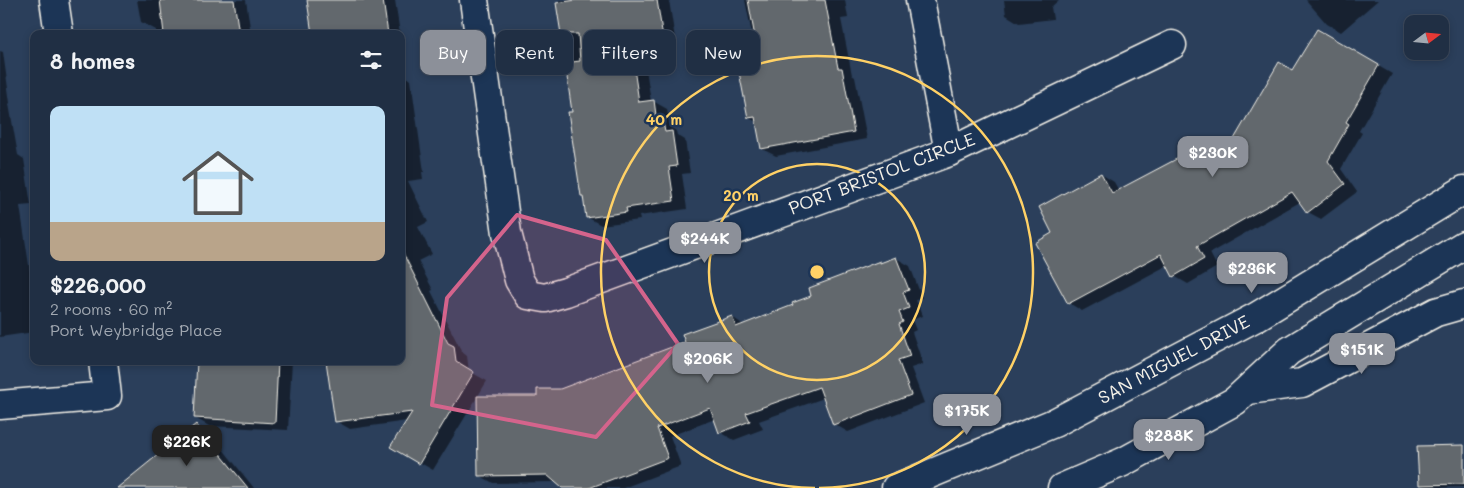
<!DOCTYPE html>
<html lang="en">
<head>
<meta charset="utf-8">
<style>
  body { margin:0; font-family:Mali,sans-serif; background:#28374b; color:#f1f3f6; height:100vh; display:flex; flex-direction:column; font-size:19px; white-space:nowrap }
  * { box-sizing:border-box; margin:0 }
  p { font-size:16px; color:#a2a9b2 }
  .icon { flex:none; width:28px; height:28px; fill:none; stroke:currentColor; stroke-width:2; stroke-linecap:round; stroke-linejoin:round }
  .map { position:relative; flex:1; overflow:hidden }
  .drawer { position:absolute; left:30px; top:30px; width:375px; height:335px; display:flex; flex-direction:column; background:#202f44; border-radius:10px; box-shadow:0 2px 8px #0003,0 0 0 1px #3d4a5d }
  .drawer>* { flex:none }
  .guide { position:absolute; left:420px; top:30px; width:475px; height:45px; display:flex; gap:10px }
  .needle { width:32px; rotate:74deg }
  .buttons { position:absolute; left:1404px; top:15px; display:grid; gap:10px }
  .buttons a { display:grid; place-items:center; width:45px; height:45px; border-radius:10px; background:#202f44; box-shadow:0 2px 8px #0003,0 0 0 1px #3d4a5d; font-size:25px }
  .price { position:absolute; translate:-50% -42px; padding:0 11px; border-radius:10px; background:#8c9099; color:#fff; font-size:16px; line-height:32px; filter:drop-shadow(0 1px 2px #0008) }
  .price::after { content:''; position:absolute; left:50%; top:30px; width:15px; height:11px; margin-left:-8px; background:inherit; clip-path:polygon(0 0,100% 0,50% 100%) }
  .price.selected { background:#222; color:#fff }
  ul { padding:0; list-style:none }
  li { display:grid; align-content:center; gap:10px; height:265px; padding:0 20px }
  li span { display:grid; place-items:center; height:155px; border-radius:10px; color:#555 }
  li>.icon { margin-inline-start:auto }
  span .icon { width:90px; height:90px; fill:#fffc; stroke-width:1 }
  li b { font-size:21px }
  h2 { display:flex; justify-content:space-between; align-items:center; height:60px; padding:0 20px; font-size:21px }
  .chip { padding:0 18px; border-radius:10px; background:#202f44; box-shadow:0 2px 8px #0003,0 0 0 1px #3d4a5d; font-size:18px; line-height:45px }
  .chip.selected { background:#8c9099; color:#fff }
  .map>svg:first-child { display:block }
</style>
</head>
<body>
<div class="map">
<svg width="1464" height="488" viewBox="0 0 1464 488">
  <rect width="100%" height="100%" fill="#2b3f5b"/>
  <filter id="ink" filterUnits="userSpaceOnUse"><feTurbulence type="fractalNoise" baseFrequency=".02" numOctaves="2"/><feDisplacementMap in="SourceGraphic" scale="10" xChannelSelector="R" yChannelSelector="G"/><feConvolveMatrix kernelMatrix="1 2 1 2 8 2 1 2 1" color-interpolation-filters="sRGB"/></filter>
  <g filter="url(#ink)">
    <g fill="#0007">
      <path d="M137,0H246L251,34H156V30L141,22Z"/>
      <path d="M309,0H395L400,34H313Z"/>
      <path d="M559,0H669L676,45L643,50L651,101H653L667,109L670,127L676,131L677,135L685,140L690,173L682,174L687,209L639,216L640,220L601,225L587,217L584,197L582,195L574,113L557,4H559Z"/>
      <path d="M745,0H845L848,18L841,19L852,75L855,77L867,139L776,156L762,149L757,122L749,118V72L753,39Z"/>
      <path d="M1004,0H1059L1051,7L1053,19L1019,23L1006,15Z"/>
      <path d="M1306,0H1378L1341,32L1327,24Z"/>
      <path d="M1317,30L1392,74L1359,131L1362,133L1341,169L1357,192L1321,219L1308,212L1300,202L1210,253L1217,267L1188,284L1174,276L1168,265L1082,311L1069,303L1054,233L1101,174L1114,182L1119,191L1186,156L1190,157L1213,143L1228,153L1293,71Z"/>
      <path d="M401,42L407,77L411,80L424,172H422L423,179L408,181L428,222L418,227L432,254L418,261L433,290L431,291L462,352L467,356L469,371L487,381L433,470L392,447L407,421L350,429L336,421L401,361Z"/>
      <path d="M0,51L3,52L10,103L9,104L18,155L24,159L31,205L20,206L34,298V332L0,337Z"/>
      <path d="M896,258L910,266L922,298L916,300L922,316L912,320L916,330L912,332L923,364L911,368L924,403L848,432L834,424L824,398L759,421L763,429L734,440L720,432L715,419L670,436L681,466L623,488H564L557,482L493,483L479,475L538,397L561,390L687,343L732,317L744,325L795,306L879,263L882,264Z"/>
      <path d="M198,361H292L288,430L209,426L195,418Z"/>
      <path d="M196,425L210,433L254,488H131Z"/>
      <path d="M1464,446V487L1425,488L1420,484Z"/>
    </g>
    <g fill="#62686d" stroke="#f4f1e8">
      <path d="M160,0H234L239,34H164Z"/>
      <path d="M307,0H383L388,34H312Z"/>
      <path d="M576,0H657L663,38L630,42L639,102L654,100L657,123L663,122L665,132L672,131L677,166L669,167L674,201L626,208L627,212L586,218L583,196H581L568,112H572L565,63L580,61L578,34H561L556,3Z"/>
      <path d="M748,0H825L838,68H842L854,132L761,149L755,117L748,118L739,72L747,71L741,40L755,37Z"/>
      <path d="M1317,29L1379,65L1346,122L1349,124L1328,161L1345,184L1307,213L1292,192L1197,246L1204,259L1173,277L1161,254L1068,304L1035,243L1052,233L1039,207L1101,173L1112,193L1186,154L1188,157L1213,141L1223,158L1279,62L1292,70Z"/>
      <path d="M401,249L448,343L454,346L456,361L474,372L419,464L390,447L412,412L335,422L326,361H401Z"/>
      <path d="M896,257L909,290L903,292L909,308L899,312L903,322L899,324L910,356L898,360L911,395L833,425L819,387L746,413L750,421L719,433L710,408L657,428L668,458L589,488H562L547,475L478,476L477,396H537V389H560L685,342L682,334L732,316L736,327L793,305L792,303L811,296L809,288L880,261V263Z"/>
      <path d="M197,361H278L275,423L194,418Z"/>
      <path d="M196,424L248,488H117Z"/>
      <path d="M1464,445V484L1419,485L1417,446Z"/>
    </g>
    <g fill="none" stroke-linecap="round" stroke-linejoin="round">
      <g stroke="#f4f1e8" stroke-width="31">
        <g id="street">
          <path d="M54,0L59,34"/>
          <path d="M474,0L507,233L519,280L528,295L545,298L566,292L949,152L1172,45"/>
          <path d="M920,0L949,152"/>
          <path d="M0,405L107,396L103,361"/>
        </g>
      </g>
      <g stroke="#f4f1e8" stroke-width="31">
        <g id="secondary">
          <path d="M1248,390L1302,383L1436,312L1464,304"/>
          <path d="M896,488L1054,423L1256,317L1464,190"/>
          <path d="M1062,488L1123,462L1235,401L1289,351L1464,245"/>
        </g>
      </g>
      <use href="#street" stroke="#1d3557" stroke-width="28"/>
      <use href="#secondary" stroke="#1d3557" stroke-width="28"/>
    </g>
  </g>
  <path fill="#d4648c" fill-opacity="0.2" stroke="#d4648c" stroke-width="4" stroke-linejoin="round" d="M517,215L606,240L678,344L596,437L432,405L447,298Z"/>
  <g fill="none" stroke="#ffd166" stroke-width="2.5">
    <circle cx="817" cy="272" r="108"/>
    <path d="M815 488A216 216 0 1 1 819 488"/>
  </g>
  <g text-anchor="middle" stroke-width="5" stroke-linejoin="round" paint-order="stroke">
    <g font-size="18" fill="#f4f1e8" stroke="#1d3557">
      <text transform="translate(882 174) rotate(-21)" y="6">PORT BRISTOL CIRCLE</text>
      <text transform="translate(1174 360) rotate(-28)" y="6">SAN MIGUEL DRIVE</text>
    </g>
  </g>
  <circle cx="817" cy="272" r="8" fill="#ffd166" stroke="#1d3557" stroke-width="2.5"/>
  <g font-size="15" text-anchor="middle" font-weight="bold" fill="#ffd166" stroke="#1d3557" stroke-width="5" stroke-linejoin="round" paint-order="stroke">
    <text x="664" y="125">40 m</text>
    <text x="741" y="201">20 m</text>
  </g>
</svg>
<div class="buttons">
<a><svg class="needle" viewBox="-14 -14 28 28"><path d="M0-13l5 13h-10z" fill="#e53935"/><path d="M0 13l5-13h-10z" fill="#a2a9b2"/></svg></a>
</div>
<b class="price" style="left:1213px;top:178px">$230K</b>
<b class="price" style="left:705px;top:264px">$244K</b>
<b class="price" style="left:1252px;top:294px">$236K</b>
<b class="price" style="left:1362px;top:375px">$151K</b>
<b class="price" style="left:708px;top:384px">$206K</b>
<b class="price" style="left:967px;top:436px">$175K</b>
<b class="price" style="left:1169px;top:461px">$288K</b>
<b class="price selected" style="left:187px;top:467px">$226K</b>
<div class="guide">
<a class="chip selected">Buy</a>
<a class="chip">Rent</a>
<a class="chip">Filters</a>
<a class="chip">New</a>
</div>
<section class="drawer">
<h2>8 homes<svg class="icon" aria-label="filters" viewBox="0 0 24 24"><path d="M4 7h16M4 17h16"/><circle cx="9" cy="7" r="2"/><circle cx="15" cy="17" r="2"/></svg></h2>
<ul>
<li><span style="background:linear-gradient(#bfe0f5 75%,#b9a48a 0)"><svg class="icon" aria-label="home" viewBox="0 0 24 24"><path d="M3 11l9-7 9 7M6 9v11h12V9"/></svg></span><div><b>$226,000</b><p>2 rooms · 60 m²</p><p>Port Weybridge Place</p></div></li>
</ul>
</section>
</div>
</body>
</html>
